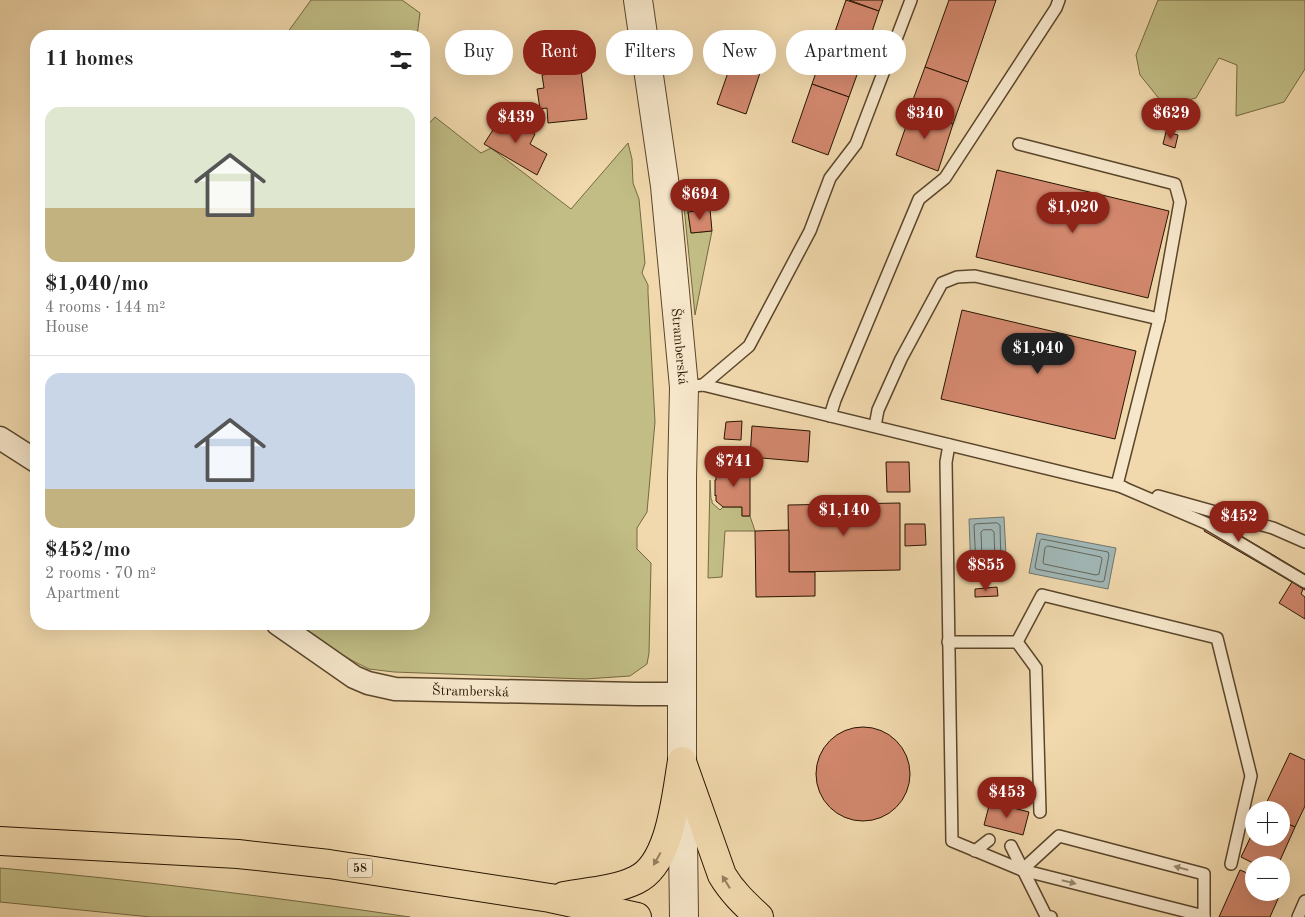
<!DOCTYPE html>
<html lang="en">
<head>
<meta charset="utf-8">
<style>
  body { margin:0; font-family:"Old Standard TT",serif; background:#f2f2f2; color:#222; height:100vh; display:flex; flex-direction:column; font-size:19px; white-space:nowrap }
  * { box-sizing:border-box; margin:0 }
  p { font-size:16px; color:#767676 }
  .icon { flex:none; width:28px; height:28px; fill:none; stroke:currentColor; stroke-width:2; stroke-linecap:round; stroke-linejoin:round }
  .map { position:relative; flex:1; overflow:hidden }
  .panel { position:absolute; left:30px; top:30px; width:400px; height:600px; display:flex; flex-direction:column; background:#fff; border-radius:20px; box-shadow:0 5px 20px #0002 }
  .panel>* { flex:none }
  .guide { position:absolute; left:445px; top:30px; width:475px; height:45px; display:flex; gap:10px }
  .tools { position:absolute; left:1245px; top:801px; display:grid; gap:10px }
  .tools a { display:grid; place-items:center; width:45px; height:45px; border-radius:50%; background:#fff; box-shadow:0 5px 20px #0002; font-size:25px }
  .price { position:absolute; translate:-50% -42px; padding:0 11px; border-radius:18px; background:#8f2418; color:#fff; font-size:16px; line-height:32px; filter:drop-shadow(0 1px 2px #0008) }
  .price::after { content:''; position:absolute; left:50%; top:30px; width:15px; height:11px; margin-left:-8px; background:inherit; clip-path:polygon(0 0,100% 0,50% 100%) }
  .price.on { background:#222; color:#fff }
  ul { padding:0; list-style:none }
  li { display:grid; align-content:center; gap:10px; height:265px; padding:0 15px }
  li+li { border-top:1px solid #e0e0e0 }
  li span { display:grid; place-items:center; height:155px; border-radius:15px; color:#555 }
  li>.icon { margin-inline-start:auto }
  span .icon { width:90px; height:90px; fill:#fffc; stroke-width:1 }
  li b { font-size:21px }
  h2 { display:flex; justify-content:space-between; align-items:center; height:60px; padding:0 15px; font-size:21px }
  .pill { padding:0 18px; border-radius:22px; background:#fff; box-shadow:0 5px 20px #0002; font-size:18px; line-height:45px }
  .pill.on { background:#8f2418; color:#fff }
  .map>svg:first-child { display:block }
</style>
</head>
<body>
<div class="map">
<svg width="1305" height="917" viewBox="0 0 1305 917">
  <rect width="100%" height="100%" fill="#f1d9ad"/>
  <filter id="stains"><feTurbulence type="fractalNoise" baseFrequency=".004" numOctaves="4"/><feColorMatrix values="0 0 0 0 .2 0 0 0 0 .09 0 0 0 0 .02 0 0 0 .5 -.17"/></filter>
  <radialGradient id="worn" r=".72"><stop offset=".6" stop-color="#630" stop-opacity="0"/><stop offset="1" stop-color="#630" stop-opacity=".3"/></radialGradient>
  <g fill="#c1bd85" stroke="#746942">
    <path d="M311,0H402L420,13L417,36H285Z"/>
    <path d="M1158,0H1305V69L1284,102L1236,116L1237,65L1219,58L1196,98L1180,102L1161,101L1140,75L1136,55Z"/>
    <path d="M435,117L481,153L491,148L571,209L628,143L632,159L633,183L639,199L645,263L642,273L648,285V293L655,422L647,512L637,528V549L651,563L649,653L647,664L630,676L585,679L394,672L369,669L353,661L315,638L296,624H424V129Z"/>
    <path d="M684,207L688,212L691,233L712,231L695,315Z"/>
    <path d="M710,480L711,499L712,500V503L720,510L723,507H742V516H750L755,531H725L722,577L708,578Z"/>
    <path d="M0,868C137,880 274,897 410,917H151L0,902Z"/>
  </g>
  <g fill="#a1b7b6" stroke="#70766d">
    <path d="M1004,517L1007,573H971L969,519Z"/>
    <path d="M1037,533L1116,548L1108,589L1029,573Z"/>
  </g>
  <g fill="none" stroke-linecap="round" stroke-linejoin="round">
    <g stroke="#64665b" stroke-width="1">
      <path d="M997,523L1000,525L1001,567L999,568H977L976,566L974,525L976,524Z"/>
      <path d="M992,530L994,532L995,560L993,562H984L982,560L981,532L983,530Z"/>
      <path d="M1042,539L1108,552L1109,555L1104,581L1101,582L1036,569L1035,567L1040,541Z"/>
      <path d="M1048,546L1101,557L1102,559L1099,574L1096,575L1044,564L1043,562L1045,548Z"/>
    </g>
  </g>
  <g fill="#d3886e" stroke="#271500">
    <path d="M846,0L879,11L862,61L829,49Z"/>
    <path d="M849,0H883L879,11Z"/>
    <path d="M949,0H996L968,82L925,67Z"/>
    <path d="M825,47L862,61L849,97L812,84Z"/>
    <path d="M731,64L760,73L746,114L717,104Z"/>
    <path d="M925,67L968,82L953,124L910,108Z"/>
    <path d="M581,70L587,119L548,123L547,108L540,109L537,89L544,88L542,75Z"/>
    <path d="M812,84L849,97L828,155L792,142Z"/>
    <path d="M912,109L953,124L938,171L896,155Z"/>
    <path d="M503,114L535,134L530,144L547,154L537,175L484,144Z"/>
    <path d="M1166,132L1178,135L1175,148L1163,144Z"/>
    <path d="M997,170L1169,211L1148,298L976,257Z"/>
    <path d="M710,209L712,231L691,233L688,212Z"/>
    <path d="M962,310L1136,351L1115,439L941,399Z"/>
    <path d="M742,421L741,440L724,439L726,422Z"/>
    <path d="M752,426L810,431L808,462L750,457Z"/>
    <path d="M886,462H909L910,492H887Z"/>
    <path d="M743,466L750,473V516H742V507H723L716,501V495L715,496V480H716V473L722,467Z"/>
    <path d="M900,503V570L789,572L788,505Z"/>
    <path d="M1211,518L1275,556L1268,568L1204,531Z"/>
    <path d="M905,524H925L926,545L905,546Z"/>
    <path d="M789,530V572H815V596L756,597L755,531Z"/>
    <path d="M1275,556L1305,574V590L1268,568Z"/>
    <path d="M1292,582L1303,589L1301,594L1305,597V619L1279,603Z"/>
    <path d="M997,587L998,596L975,597V589Z"/>
    <circle cx="863" cy="774" r="47"/>
    <path d="M1290,753L1305,760V806L1295,827L1281,821V810H1263Z"/>
    <path d="M990,802L1029,812L1023,835L984,825Z"/>
    <path d="M1281,821L1295,827L1278,865H1257L1241,857L1254,830V838H1281Z"/>
    <path d="M1240,870L1254,876V892H1281L1270,917H1219Z"/>
  </g>
  <g fill="none" stroke-linecap="round" stroke-linejoin="round">
    <g stroke="#5a462b" stroke-width="14">
      <g id="service">
        <path d="M1019,144L1175,184L1180,202L1159,319"/>
        <path d="M703,385L749,346L810,231L830,178L856,144L911,0"/>
        <path d="M684,387L703,385L1123,487"/>
        <path d="M830,416L835,400L919,199L945,178L1056,8L1059,0"/>
        <path d="M875,426L878,410L901,359L942,283L957,277L975,276L1159,319L1117,485L1208,524L1305,582"/>
        <path d="M949,445L946,462L952,841L1022,870L1204,916"/>
        <path d="M1158,496L1273,528L1305,542"/>
        <path d="M948,642H1017L1042,595L1217,638L1251,776L1231,864"/>
        <path d="M1017,642L1036,668L1040,812"/>
        <path d="M1011,846L1046,916L1051,917"/>
        <path d="M975,851L989,840"/>
        <path d="M1022,870L1059,836L1204,874V917"/>
        <path d="M1298,917L1305,901"/>
      </g>
    </g>
    <g stroke="#5a462b" stroke-width="25">
      <g id="minor">
        <path d="M0,438L36,461"/>
        <path id="s1" d="M278,624L354,677L368,683L395,689L636,694H683"/>
      </g>
    </g>
    <g stroke="#5a462b" stroke-width="30">
      <g id="tertiary">
        <path id="s2" d="M638,0L665,186L684,387L682,477V761L684,917"/>
      </g>
    </g>
    <g stroke="#271500" stroke-width="30">
      <g id="primary">
        <path d="M682,762L722,875C732,892 745,904 759,917"/>
        <path d="M0,841L238,854L329,864L550,898L637,917"/>
        <path d="M564,896C587,892 616,890 636,880C671,864 676,795 682,761"/>
      </g>
    </g>
    <use href="#service" stroke="#f6e6ca" stroke-width="11"/>
    <use href="#minor" stroke="#f6e6ca" stroke-width="22"/>
    <use href="#tertiary" stroke="#f6e6ca" stroke-width="28"/>
    <use href="#primary" stroke="#f1d9ad" stroke-width="28"/>
  </g>
  <defs><path id="oneway-solid" d="M-6-.8H1V-3.2L6.5 0L1 3.2V.8H-6Z" transform="scale(1.25)"/></defs>
  <g fill="#96815f">
    <use href="#oneway-solid" transform="translate(657 859) rotate(119)"/>
    <use href="#oneway-solid" transform="translate(726 882) rotate(-122)"/>
  </g>
  <g fill="#99886f">
    <use href="#oneway-solid" transform="translate(1181 868) rotate(-165)"/>
    <use href="#oneway-solid" transform="translate(1069 882) rotate(14)"/>
  </g>
  <g text-anchor="middle" stroke-width="4.5" stroke-linejoin="round" paint-order="stroke">
    <rect fill="#f6e6ca" stroke="#65543d" stroke-width="1" x="347.5" y="858.5" width="25" height="19" rx="4"/>
    <g font-size="12" font-weight="bold" fill="#271500">
      <text x="360" y="872">58</text>
    </g>
    <g font-size="14" fill="#271500" stroke="#f6e6ca">
      <text dy="5" stroke="none"><textPath href="#s2" startOffset="349">Štramberská</textPath></text>
      <text dy="5" stroke="none"><textPath href="#s1" startOffset="211">Štramberská</textPath></text>
    </g>
  </g>
  <rect width="100%" height="100%" filter="url(#stains)"/>
  <rect width="100%" height="100%" fill="url(#worn)"/>
</svg>
<div class="tools">
<a>+</a>
<a>−</a>
</div>
<b class="price" style="left:925px;top:140px">$340</b>
<b class="price" style="left:1171px;top:140px">$629</b>
<b class="price" style="left:516px;top:144px">$439</b>
<b class="price" style="left:700px;top:221px">$694</b>
<b class="price" style="left:1073px;top:234px">$1,020</b>
<b class="price on" style="left:1038px;top:375px">$1,040</b>
<b class="price" style="left:734px;top:488px">$741</b>
<b class="price" style="left:844px;top:537px">$1,140</b>
<b class="price" style="left:1239px;top:543px">$452</b>
<b class="price" style="left:986px;top:592px">$855</b>
<b class="price" style="left:1007px;top:819px">$453</b>
<div class="guide">
<a class="pill">Buy</a>
<a class="pill on">Rent</a>
<a class="pill">Filters</a>
<a class="pill">New</a>
<a class="pill">Apartment</a>
</div>
<section class="panel">
<h2>11 homes<svg class="icon" aria-label="filters" viewBox="0 0 24 24"><path d="M4 7h16M4 17h16"/><circle cx="9" cy="7" r="2"/><circle cx="15" cy="17" r="2"/></svg></h2>
<ul>
<li><span style="background:linear-gradient(#dfe7d0 65%,#c2b280 0)"><svg class="icon" aria-label="home" viewBox="0 0 24 24"><path d="M3 11l9-7 9 7M6 9v11h12V9"/></svg></span><div><b>$1,040/mo</b><p>4 rooms · 144 m²</p><p>House</p></div></li>
<li><span style="background:linear-gradient(#c9d6e8 75%,#c2b280 0)"><svg class="icon" aria-label="home" viewBox="0 0 24 24"><path d="M3 11l9-7 9 7M6 9v11h12V9"/></svg></span><div><b>$452/mo</b><p>2 rooms · 70 m²</p><p>Apartment</p></div></li>
</ul>
</section>
</div>
</body>
</html>
